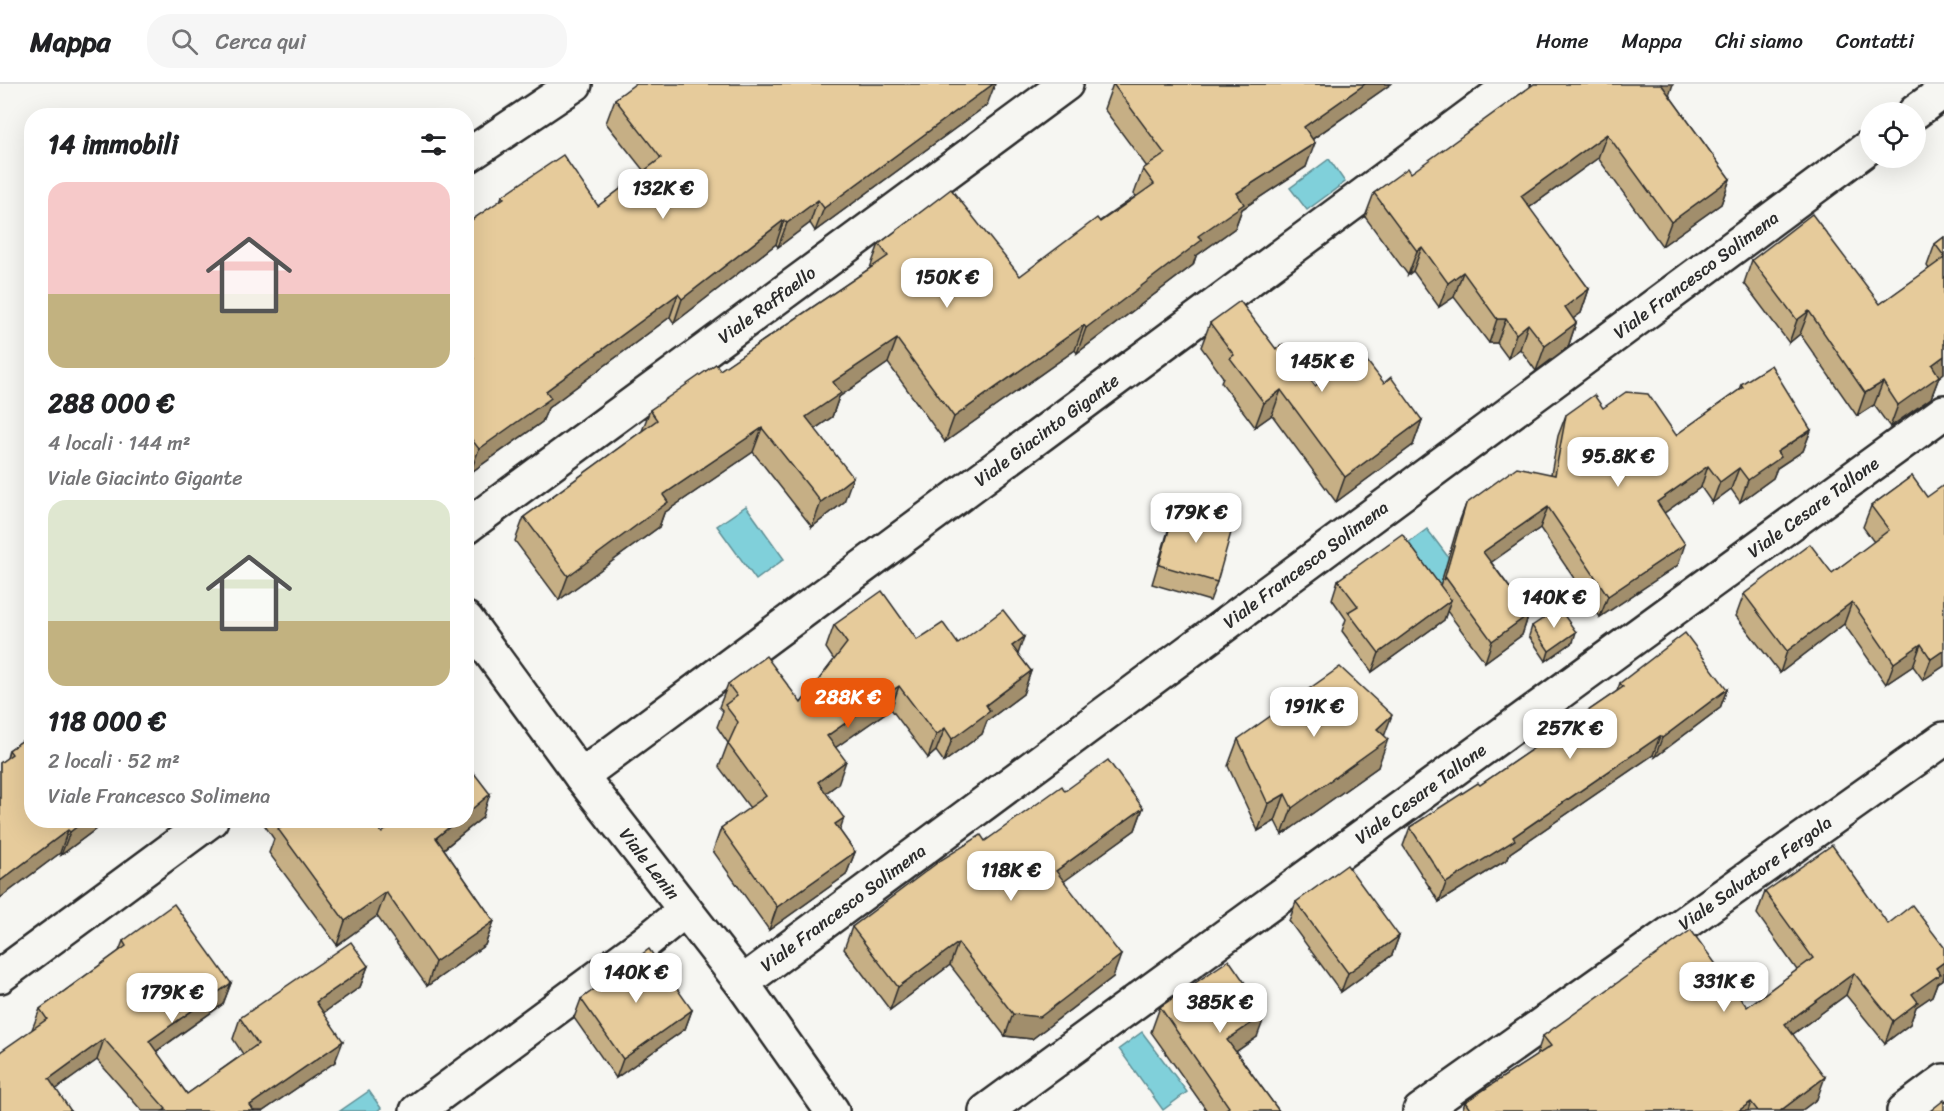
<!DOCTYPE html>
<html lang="it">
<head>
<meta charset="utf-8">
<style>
  body { margin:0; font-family:Sriracha,sans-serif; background:#f6f6f6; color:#202124; height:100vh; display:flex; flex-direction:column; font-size:22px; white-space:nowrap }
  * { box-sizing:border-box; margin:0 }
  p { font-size:20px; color:#757577 }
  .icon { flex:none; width:33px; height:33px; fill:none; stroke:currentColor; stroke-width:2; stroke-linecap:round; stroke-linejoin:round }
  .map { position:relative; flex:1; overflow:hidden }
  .sheet { position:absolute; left:24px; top:24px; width:450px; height:720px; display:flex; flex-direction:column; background:#fff; border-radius:24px; box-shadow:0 6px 24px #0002 }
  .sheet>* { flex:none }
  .controls { position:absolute; left:1860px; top:18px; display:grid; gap:12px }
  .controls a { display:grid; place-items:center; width:66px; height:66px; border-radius:50%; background:#fff; box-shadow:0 6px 24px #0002; font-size:30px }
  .price { position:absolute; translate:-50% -51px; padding:0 14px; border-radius:12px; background:#fff; color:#222; font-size:20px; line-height:39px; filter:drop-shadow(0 2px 3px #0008) }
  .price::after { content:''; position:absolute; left:50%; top:36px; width:18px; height:14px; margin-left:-9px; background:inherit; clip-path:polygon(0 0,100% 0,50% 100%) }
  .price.selected { background:#ea580c; color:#fff }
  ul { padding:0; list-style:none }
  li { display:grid; align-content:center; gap:12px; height:318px; padding:0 24px }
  li span { display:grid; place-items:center; height:186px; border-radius:18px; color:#555 }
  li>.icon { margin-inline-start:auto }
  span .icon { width:108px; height:108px; fill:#fffc; stroke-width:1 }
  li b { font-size:26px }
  h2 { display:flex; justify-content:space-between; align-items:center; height:72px; padding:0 24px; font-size:26px }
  header { display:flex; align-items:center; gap:36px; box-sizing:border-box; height:84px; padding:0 30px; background:#fff; border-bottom:2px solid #e0e0e0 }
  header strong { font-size:28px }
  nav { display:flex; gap:33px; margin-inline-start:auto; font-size:21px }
  .search { width:420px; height:54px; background:#f6f6f6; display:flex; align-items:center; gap:15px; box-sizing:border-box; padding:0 21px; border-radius:24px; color:#757577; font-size:22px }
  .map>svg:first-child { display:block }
</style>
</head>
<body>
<header>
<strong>Mappa</strong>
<div class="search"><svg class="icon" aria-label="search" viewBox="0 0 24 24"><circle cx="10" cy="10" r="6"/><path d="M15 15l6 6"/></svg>Cerca qui</div>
<nav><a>Home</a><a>Mappa</a><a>Chi siamo</a><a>Contatti</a></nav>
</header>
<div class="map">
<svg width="1944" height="1027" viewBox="0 0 1944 1027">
  <rect width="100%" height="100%" fill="#f6f6f2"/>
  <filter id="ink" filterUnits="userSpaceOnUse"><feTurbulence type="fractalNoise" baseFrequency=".0167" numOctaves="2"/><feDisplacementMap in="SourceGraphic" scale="12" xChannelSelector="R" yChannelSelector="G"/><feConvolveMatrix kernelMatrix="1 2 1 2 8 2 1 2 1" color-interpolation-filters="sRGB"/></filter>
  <g filter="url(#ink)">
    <g fill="#80d0da" stroke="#5e8e94" stroke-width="1.5">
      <path d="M1329,75L1345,98L1307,126L1290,104Z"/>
      <path d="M746,422L784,475L756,496L717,442Z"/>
      <path d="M1427,445L1464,494L1438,514L1400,465Z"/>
      <path d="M1142,948L1187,1008L1163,1026L1119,965Z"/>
      <path d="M369,1007L381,1024L377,1027H340Z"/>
    </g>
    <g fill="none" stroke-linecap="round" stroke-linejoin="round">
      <g stroke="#2b2b2b" stroke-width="38">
        <g id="street">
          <path d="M1915,28L1944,7"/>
          <path d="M466,73L575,0"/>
          <path id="s1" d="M466,443L1066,0"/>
          <path id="s2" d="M466,535L581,692L742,899L832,1027"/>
          <path id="s3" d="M581,692L1513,0"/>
          <path d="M0,892L211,736"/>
          <path id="s4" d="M742,899L1870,62"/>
          <path d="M417,1027L643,860L685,826"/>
          <path id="s5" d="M986,1027L1944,328"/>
          <path id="s6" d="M1420,1027L1944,655"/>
          <path d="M1904,1027L1944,997"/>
        </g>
      </g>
      <use href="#street" stroke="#f6f6f2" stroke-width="33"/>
    </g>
    <g fill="#c6af85" stroke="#2b2b2b" stroke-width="1.5">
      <path d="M1113,0H1391L1313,55L1306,83L1242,125L1235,144L1196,172L1193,181L1077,269L1075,266L945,358L888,279L839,313L832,333L815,345L844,418L812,443L753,368L664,429L659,443L559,516L515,457L524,433L642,347L650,326L720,286L870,184L879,160L1020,192L1136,112L1134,110L1143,85L1147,83L1104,25Z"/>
      <path d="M1669,11L1730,95L1721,120L1662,162L1598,74L1529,124L1589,205L1581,229L1573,234L1576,239L1568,263L1536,287L1520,265L1508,274L1497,259H1489L1454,213L1439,223L1413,187L1408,191L1365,133L1374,109L1411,89Z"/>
      <path d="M615,15L987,21L815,147L810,139L778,163L776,160L674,239L670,233L548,324L542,338L470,389L466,384V140L500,117L502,112L598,122L644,87L606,39Z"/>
      <path d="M1944,153V289L1939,293L1931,314L1890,343L1874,321L1857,332L1800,250L1789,259L1744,199L1752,176L1880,220L1929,185L1927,182L1935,160Z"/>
      <path d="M1210,239L1276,265L1315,302L1384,299L1422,336L1413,361L1336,418L1272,331L1255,343L1221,298L1223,293L1201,263Z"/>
      <path d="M1741,300L1811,346L1803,367L1777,384L1773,394L1740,418L1731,405L1712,419L1701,403L1664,429L1678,481L1600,533L1540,444L1491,478L1529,530L1522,551L1485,578L1447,527L1444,536L1372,588L1342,547L1346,535L1332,515L1338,496L1440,502L1458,441L1466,420L1551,390L1558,352L1566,331L1603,324L1676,351L1739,306Z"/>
      <path d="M1912,392L1944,582L1923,596L1913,582L1886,600L1844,540L1780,589L1736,532L1744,510L1832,489L1874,458L1863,443L1871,422Z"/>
      <path d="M1176,421L1217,498L1210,517L1152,500L1170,440Z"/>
      <path d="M834,541L917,556L958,560L1018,570L1031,587L1023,610L987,637L982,650L944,678L936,667L928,674L891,625L836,663L838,700L826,709L840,747L855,768L846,791L769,846L713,767L721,744L750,724L719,683L728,659L717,643L723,627L719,623L728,600L801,619L834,576L826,564Z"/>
      <path d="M1532,542L1573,558L1546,577L1529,552Z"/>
      <path d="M1620,599L1727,605L1720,624L1655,673L1653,671L1510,769L1508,775L1439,818L1403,762L1410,743L1480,701L1617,607Z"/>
      <path d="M32,650V736H108L61,771L60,769L0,814V679L7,674L9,666Z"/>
      <path d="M1384,652L1378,683L1282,751L1275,737L1258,747L1228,682L1238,655Z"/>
      <path d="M1065,707L1143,724L1135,746L1064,797L1113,893L1032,955L1005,952L950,881L890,926L844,865L852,843L985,757Z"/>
      <path d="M482,734L444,765L494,837L485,861L427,902L377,832L337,861L269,769L274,755L261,736H372L382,749Z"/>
      <path d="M1765,808L1888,840L1943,895L1937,899L1932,912L1916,923L1910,940L1885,959L1846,911L1793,950L1817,1015L1801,1027H1462L1465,1018L1536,972L1543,952L1747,923L1797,886L1757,830Z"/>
      <path d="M1296,818L1399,852L1392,871L1341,908L1289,837Z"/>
      <path d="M123,857L231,899L223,920L156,968L187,1010L243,970L233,955L240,934L368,882L360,903L323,929L335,978L263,1027H142L97,976L56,1005L0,1027L40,925L119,867Z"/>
      <path d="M581,915L692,926L685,945L616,994L574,934Z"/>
      <path d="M1160,923L1257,953L1236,968L1279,1027H1207L1151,948Z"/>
    </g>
    <g fill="#a18e6c" stroke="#2b2b2b" stroke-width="1.5">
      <path d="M993,0H995L987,21L815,147L824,124Z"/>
      <path d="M1365,0H1391L1295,67L1304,43Z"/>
      <path d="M1661,0H1673L1669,12Z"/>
      <path d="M1607,50L1598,74L1512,136L1521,112Z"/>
      <path d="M1315,59L1306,83L1242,125L1235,144L1196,172L1193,181L1077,269L1086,244L1237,109Z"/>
      <path d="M1730,95L1721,120L1662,162L1671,138Z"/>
      <path d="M818,116L810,139L778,163L787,139Z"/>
      <path d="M784,136L776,160L674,239L682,215Z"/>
      <path d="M1422,163L1413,187L1408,191L1417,167Z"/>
      <path d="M1463,188L1454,213L1439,223L1448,199Z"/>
      <path d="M1589,205L1581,229L1556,247L1565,223Z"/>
      <path d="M678,210L670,233L548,324L542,338L470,389L479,365L546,307Z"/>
      <path d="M1809,227L1800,250L1789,259L1797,236Z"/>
      <path d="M1497,235H1506L1497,259H1489Z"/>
      <path d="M1576,239L1568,263L1536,287L1545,262Z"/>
      <path d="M1528,240L1520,265L1508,274L1516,250Z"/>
      <path d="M1084,241L1075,266L945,358L954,333Z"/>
      <path d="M897,255L888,279L839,313L832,333L797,357L806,333L833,298Z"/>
      <path d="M1944,272V289L1939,293L1931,314L1890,343L1898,321L1932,281Z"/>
      <path d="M1883,298L1874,321L1857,332L1865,309Z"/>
      <path d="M1281,306L1272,331L1255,343L1264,319Z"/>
      <path d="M1422,336L1413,361L1336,418L1345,393Z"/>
      <path d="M762,344L753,368L664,429L659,443L559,516L568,492L663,411Z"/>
      <path d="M1811,346L1803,367L1777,384L1773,394L1740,418L1748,396L1777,368Z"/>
      <path d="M1708,382L1701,403L1650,439L1657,418Z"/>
      <path d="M1739,384L1731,405L1712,419L1720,398Z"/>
      <path d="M853,393L844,418L812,443L821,418Z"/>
      <path d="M1548,423L1540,444L1476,489L1483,468Z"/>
      <path d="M1685,460L1678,481L1600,533L1608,512Z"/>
      <path d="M1451,516L1444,536L1372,588L1379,569Z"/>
      <path d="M1852,518L1844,540L1780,589L1787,567Z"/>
      <path d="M1529,530L1522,551L1485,578L1492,557Z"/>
      <path d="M1576,548L1573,558L1546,577L1549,567Z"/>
      <path d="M1024,553L1016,576L1012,562Z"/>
      <path d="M1921,560L1913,582L1886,600L1894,579Z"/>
      <path d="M1944,566V582L1923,596L1931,575Z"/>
      <path d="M1031,587L1023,610L987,637L982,650L944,678L952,655L986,621Z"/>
      <path d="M899,602L891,625L819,675L827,652Z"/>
      <path d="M1727,605L1720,624L1655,673L1662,654Z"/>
      <path d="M1392,631L1382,658L1388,655L1378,683L1282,751L1292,724Z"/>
      <path d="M945,644L936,667L928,674L936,651Z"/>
      <path d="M1660,652L1653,671L1510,769L1508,775L1439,818L1446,799Z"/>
      <path d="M846,677L838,700L809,721L818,698Z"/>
      <path d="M490,710L482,734L427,778L436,754L458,736H466V730Z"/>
      <path d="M1285,710L1275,737L1258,747L1268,720Z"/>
      <path d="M1143,724L1135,746L1048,809L1056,787Z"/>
      <path d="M844,734L836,757L835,740Z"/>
      <path d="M85,736H108L61,771L70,748Z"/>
      <path d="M68,746L60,769L0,814V797Z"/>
      <path d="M855,768L846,791L769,846L777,823Z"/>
      <path d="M386,808L377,832L337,861L345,837Z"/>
      <path d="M494,837L485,861L427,902L435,878Z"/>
      <path d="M1399,852L1392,871L1341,908L1348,889Z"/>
      <path d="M958,859L950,881L890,926L898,903Z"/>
      <path d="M1121,871L1113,893L1032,955L1005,952L1013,930Z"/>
      <path d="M1944,878V892L1943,895L1937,899L1932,912L1916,923L1910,940L1885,959L1893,937L1912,910L1936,884Z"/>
      <path d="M368,882L360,903L309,939L316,918Z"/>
      <path d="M1854,889L1846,911L1777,962L1785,940Z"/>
      <path d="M231,899L223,920L141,978L149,957Z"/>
      <path d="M692,926L685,945L616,994L623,975Z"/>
      <path d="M1266,929L1257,953L1218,980L1227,956Z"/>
      <path d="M104,955L97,976L41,1016L49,995Z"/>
      <path d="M343,957L335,978L263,1027H248L250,1021Z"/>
      <path d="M1825,993L1817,1015L1801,1027H1780Z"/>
      <path d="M1751,1018L1748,1027H1738Z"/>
    </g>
    <g fill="#e6cb9b" stroke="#2b2b2b" stroke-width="1.5">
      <path d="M635,0H993L824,124L818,116L787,139L784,136L682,215L678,210L546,307L551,314L479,365L466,348V280L474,274L466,264V140L504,114L502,112L563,71L598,122L661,74L615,15Z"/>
      <path d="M1113,0H1365L1304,43L1315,59L1237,109L1244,120L1198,152L1202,156L1086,244L1084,241L954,333L897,255L833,298L841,309L806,333L853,393L821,418L762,344L663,411L668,418L568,492L524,433L657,336L650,326L716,280L720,286L888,172L879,160L951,105L1020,192L1097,134L1100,138L1154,100L1143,85L1165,70Z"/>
      <path d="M1534,0H1661L1730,95L1671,138L1607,50L1521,112L1589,205L1565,223L1576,239L1545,262L1528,240L1516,250L1506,235H1497L1463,188L1448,199L1422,163L1417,167L1374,109L1408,84L1411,89Z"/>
      <path d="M1812,130L1880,220L1944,174V272L1932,281L1939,292L1898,321L1883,298L1865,309L1809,227L1797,236L1752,176Z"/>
      <path d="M1944,153V172L1935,160Z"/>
      <path d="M1240,217L1276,265L1283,260L1315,302L1360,268L1384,299L1391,293L1422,336L1345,393L1281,306L1264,319L1230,274L1234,271L1210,239Z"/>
      <path d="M1771,281L1811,346L1777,368L1781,373L1748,396L1739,384L1720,398L1708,382L1657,418L1685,460L1608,512L1548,423L1483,468L1529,530L1492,557L1446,494L1444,496L1466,420L1517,383L1555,391L1566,331L1594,311L1603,324L1626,308L1648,310L1676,351L1743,303L1741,300Z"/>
      <path d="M1912,392L1927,413L1944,401V566L1931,575L1921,560L1894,579L1852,518L1787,567L1744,510L1810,460L1832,489L1889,446L1871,422Z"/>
      <path d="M1176,421L1234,438L1217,498L1159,481Z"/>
      <path d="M1402,450L1451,516L1379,569L1348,528L1358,522L1338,496Z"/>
      <path d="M882,507L917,556L943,539L958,560L1003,526L1024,553L1012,562L1031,587L986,621L990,627L952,655L945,644L936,651L899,602L827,652L846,677L818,698L844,734L835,740L855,768L777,823L721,744L766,712L728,660L738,638L725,621L737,612L728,600L766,572L801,619L847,559L834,541Z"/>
      <path d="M1559,524L1576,548L1549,567L1532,542Z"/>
      <path d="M1685,549L1727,605L1662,654L1660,652L1513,753L1515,756L1446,799L1410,743L1478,699L1480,701L1623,603L1620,599Z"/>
      <path d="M1340,583L1392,631L1377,645L1388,655L1292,724L1285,710L1268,720L1238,655Z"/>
      <path d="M32,650V736H85L70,748L68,746L0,797V679L12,670L9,666Z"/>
      <path d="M1108,676L1143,724L1056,787L1121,871L1040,933L1013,930L958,859L898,903L852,843L941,776L981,751L985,757L1062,702L1065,707Z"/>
      <path d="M467,680L490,710L466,730V681Z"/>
      <path d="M287,736H372L382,749L397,736H458L436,754L494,837L435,878L386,808L345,837L278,745L288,738Z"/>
      <path d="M1832,761L1888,840L1912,821L1944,863V878L1936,884L1940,890L1912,910L1918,918L1893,937L1854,889L1785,940L1825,993L1780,1027H1758L1751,1018L1738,1027H1471L1465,1018L1551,962L1543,952L1691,846L1747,923L1813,874L1765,808Z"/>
      <path d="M1347,781L1399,852L1348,889L1296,818Z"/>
      <path d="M174,820L231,899L149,957L187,1010L258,960L240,934L351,858L368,882L316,918L343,957L250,1021L254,1027H163L166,1025L104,955L49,995L71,1027H0V968L47,935L40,925L126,862L123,857Z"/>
      <path d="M649,865L692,926L623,975L581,915Z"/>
      <path d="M1229,876L1266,929L1227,956L1279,1027H1223L1229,1023L1160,923Z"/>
      <path d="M1944,1016V1027H1930Z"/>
    </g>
  </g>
  <g text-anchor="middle" stroke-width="6" stroke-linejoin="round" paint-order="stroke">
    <g font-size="18" fill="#2b2b2b" stroke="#f6f6f2">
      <text dy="6" stroke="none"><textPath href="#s4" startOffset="1188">Viale Francesco Solimena</textPath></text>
      <text dy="6" stroke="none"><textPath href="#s1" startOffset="374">Viale Raffaello</textPath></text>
      <text dy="6" stroke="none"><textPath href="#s3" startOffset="580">Viale Giacinto Gigante</textPath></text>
      <text dy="6" stroke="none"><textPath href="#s5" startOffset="1024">Viale Cesare Tallone</textPath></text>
      <text dy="6" stroke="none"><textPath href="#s4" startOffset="702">Viale Francesco Solimena</textPath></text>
      <text dy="6" stroke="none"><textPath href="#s5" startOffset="538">Viale Cesare Tallone</textPath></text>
      <text dy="6" stroke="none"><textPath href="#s2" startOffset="306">Viale Lenin</textPath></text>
      <text dy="6" stroke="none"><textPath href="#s6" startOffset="411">Viale Salvatore Fergola</textPath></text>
      <text dy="6" stroke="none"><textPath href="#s4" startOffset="126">Viale Francesco Solimena</textPath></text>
    </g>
  </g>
</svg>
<div class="controls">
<a><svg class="icon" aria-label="locate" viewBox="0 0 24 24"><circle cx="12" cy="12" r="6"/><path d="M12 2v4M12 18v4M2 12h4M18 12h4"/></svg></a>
</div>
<b class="price" style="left:663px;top:136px">132K €</b>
<b class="price" style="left:947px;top:225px">150K €</b>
<b class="price" style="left:1322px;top:309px">145K €</b>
<b class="price" style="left:1618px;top:404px">95.8K €</b>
<b class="price" style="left:1196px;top:460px">179K €</b>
<b class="price" style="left:1554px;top:545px">140K €</b>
<b class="price selected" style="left:848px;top:645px">288K €</b>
<b class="price" style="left:1314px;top:654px">191K €</b>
<b class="price" style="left:1570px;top:676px">257K €</b>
<b class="price" style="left:1011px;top:818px">118K €</b>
<b class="price" style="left:636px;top:920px">140K €</b>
<b class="price" style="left:1724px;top:929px">331K €</b>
<b class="price" style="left:172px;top:940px">179K €</b>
<b class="price" style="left:1220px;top:950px">385K €</b>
<section class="sheet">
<h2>14 immobili<svg class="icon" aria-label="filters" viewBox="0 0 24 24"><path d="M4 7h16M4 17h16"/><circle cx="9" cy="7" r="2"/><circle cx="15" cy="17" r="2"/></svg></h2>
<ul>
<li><span style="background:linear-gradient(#f6c9c9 60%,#c2b280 0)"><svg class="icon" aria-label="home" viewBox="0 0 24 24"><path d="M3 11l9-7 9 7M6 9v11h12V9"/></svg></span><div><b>288 000 €</b><p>4 locali · 144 m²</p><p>Viale Giacinto Gigante</p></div></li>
<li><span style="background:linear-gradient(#dfe7d0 65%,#c2b280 0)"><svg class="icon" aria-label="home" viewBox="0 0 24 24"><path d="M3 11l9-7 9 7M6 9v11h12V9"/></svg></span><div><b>118 000 €</b><p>2 locali · 52 m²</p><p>Viale Francesco Solimena</p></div></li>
</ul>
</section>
</div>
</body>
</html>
